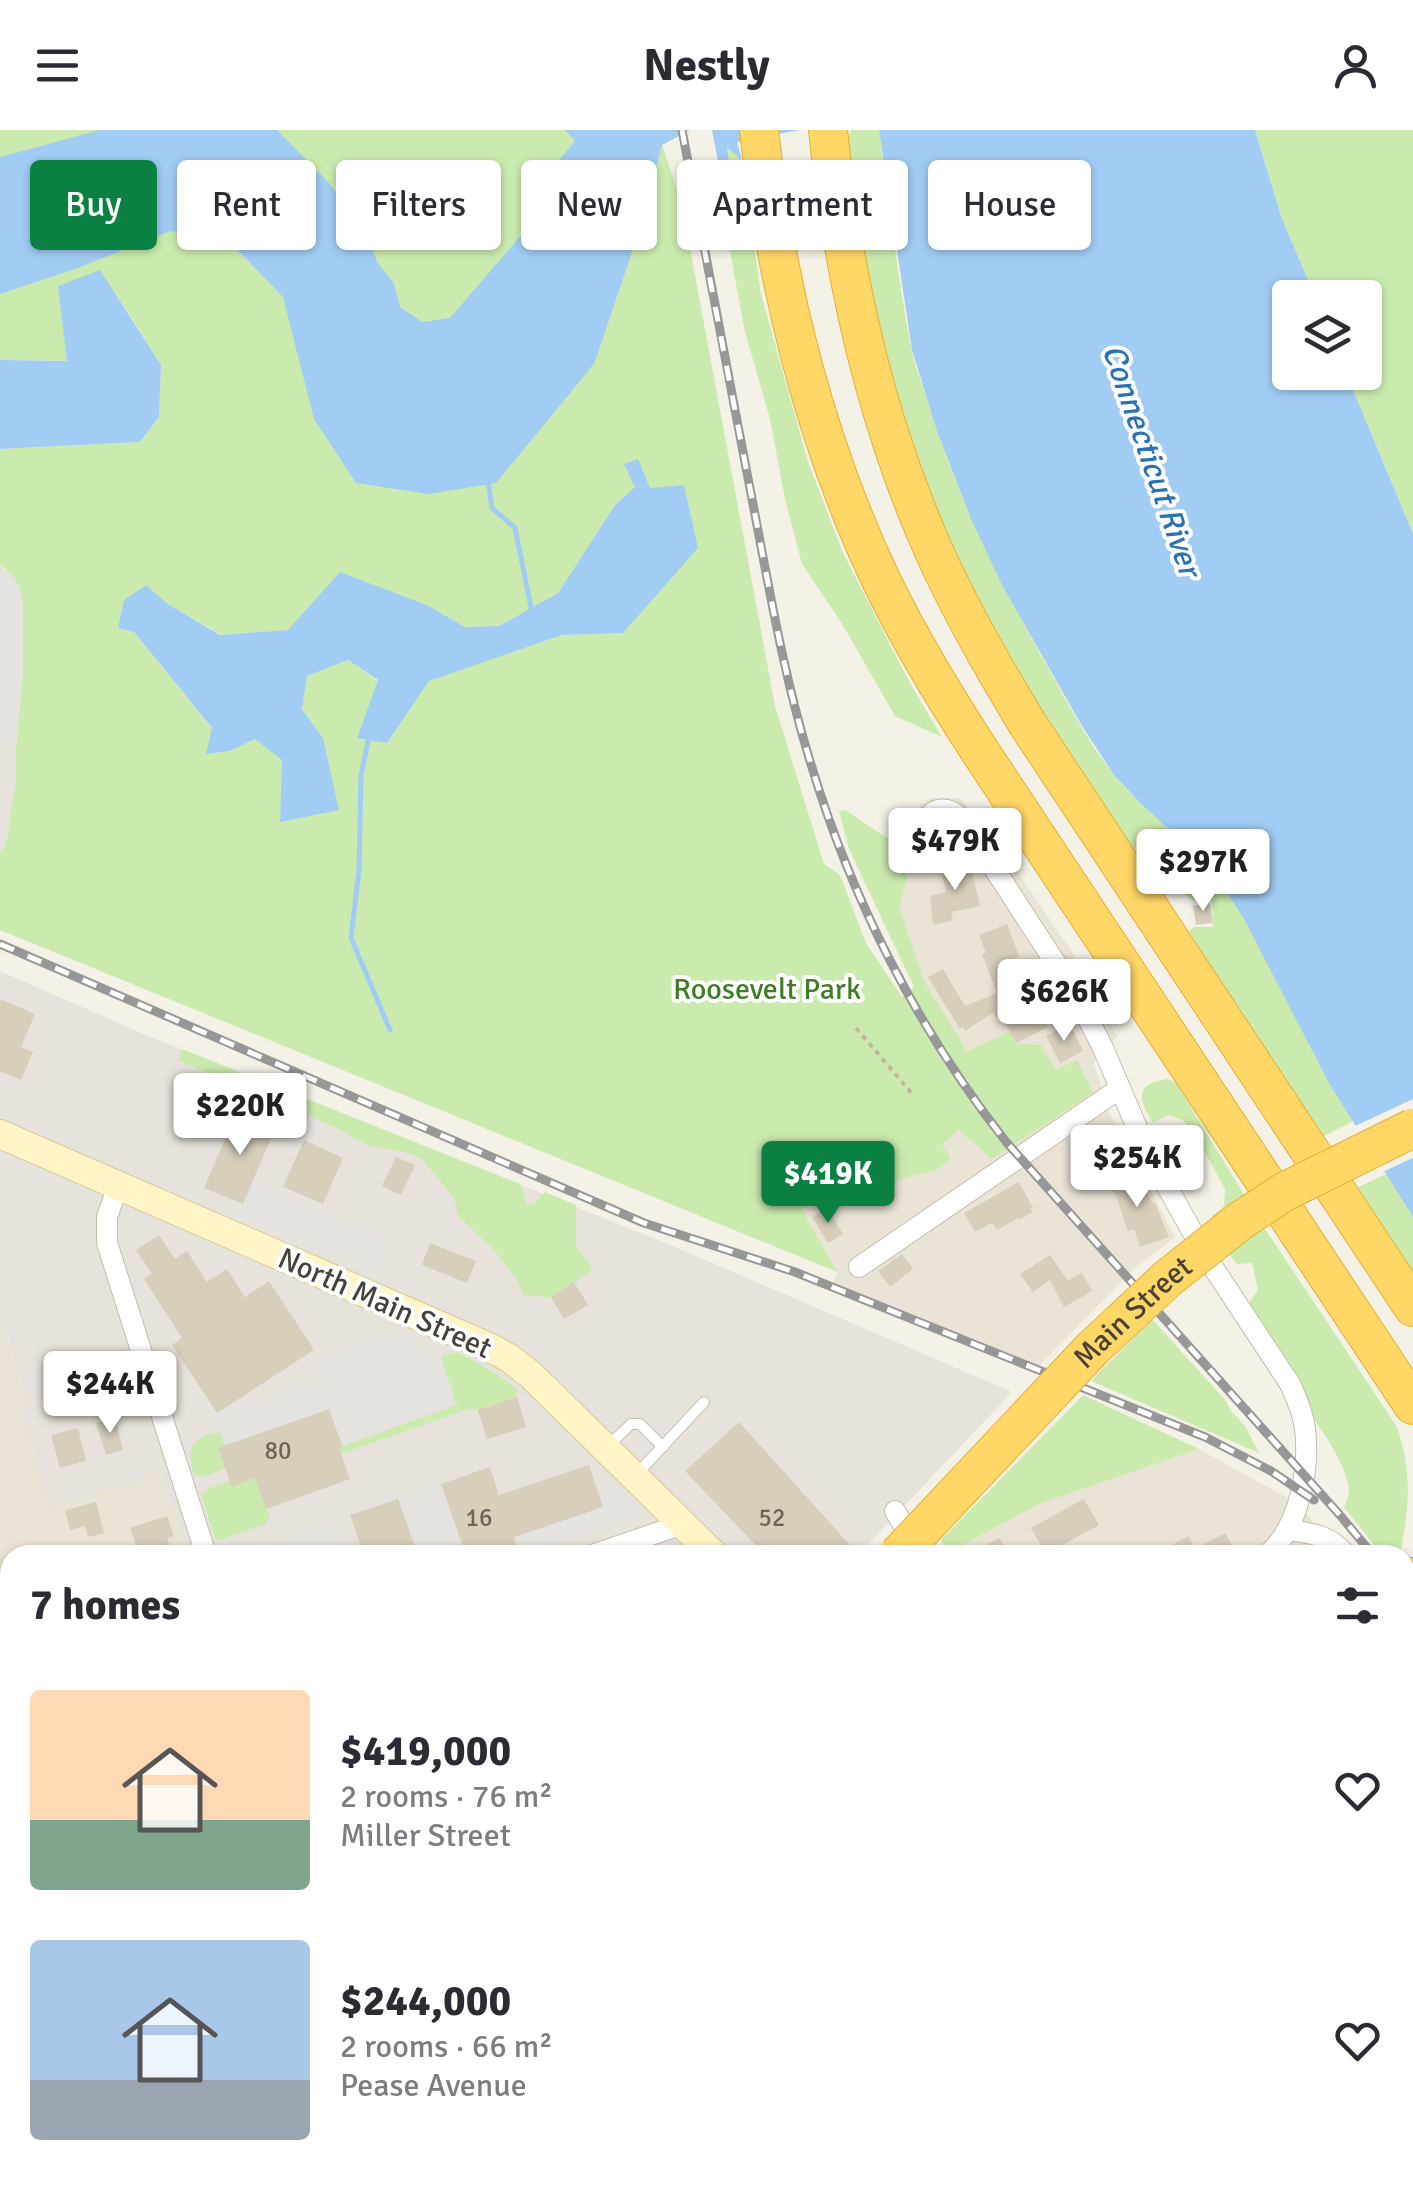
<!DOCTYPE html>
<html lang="en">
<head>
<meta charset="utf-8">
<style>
  body { margin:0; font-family:Signika,sans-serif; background:#f7f7f7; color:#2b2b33; height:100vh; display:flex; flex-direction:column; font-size:38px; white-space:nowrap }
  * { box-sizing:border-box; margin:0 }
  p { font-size:32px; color:#7c7c81 }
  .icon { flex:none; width:55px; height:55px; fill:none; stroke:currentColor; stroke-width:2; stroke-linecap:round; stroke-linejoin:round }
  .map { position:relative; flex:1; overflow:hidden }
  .panel { position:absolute; left:0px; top:1415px; width:1415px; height:640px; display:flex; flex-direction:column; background:#fff; border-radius:30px 30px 0 0; box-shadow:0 2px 8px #0004 }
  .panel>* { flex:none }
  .hud { position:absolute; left:30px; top:30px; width:1355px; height:90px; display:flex; gap:20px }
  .fabs { position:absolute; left:1272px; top:150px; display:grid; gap:20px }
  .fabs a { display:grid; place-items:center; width:110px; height:110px; border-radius:10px; background:#fff; box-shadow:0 2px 8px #0004; font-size:50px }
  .price { position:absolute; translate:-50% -85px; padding:0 22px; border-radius:10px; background:#fff; color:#222; font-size:32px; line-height:65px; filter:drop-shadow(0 2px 5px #0008) }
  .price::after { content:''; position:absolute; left:50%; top:60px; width:30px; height:22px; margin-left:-15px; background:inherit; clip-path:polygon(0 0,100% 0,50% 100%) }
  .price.active { background:#0b8043; color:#fff }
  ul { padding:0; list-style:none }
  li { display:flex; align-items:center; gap:30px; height:250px; padding:0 30px }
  li span { display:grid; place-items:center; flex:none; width:280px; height:200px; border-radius:10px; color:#555 }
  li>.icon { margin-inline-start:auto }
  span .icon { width:120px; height:120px; fill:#fffc; stroke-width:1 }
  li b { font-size:42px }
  h2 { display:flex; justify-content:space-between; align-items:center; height:120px; padding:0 30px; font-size:42px }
  .tag { padding:0 35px; border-radius:10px; background:#fff; box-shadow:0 2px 8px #0004; font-size:35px; line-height:90px }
  .tag.active { background:#0b8043; color:#fff }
  header { display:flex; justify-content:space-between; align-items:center; height:130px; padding:0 30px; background:#fff; font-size:45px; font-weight:700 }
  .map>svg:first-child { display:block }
</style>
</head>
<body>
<header><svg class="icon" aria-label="menu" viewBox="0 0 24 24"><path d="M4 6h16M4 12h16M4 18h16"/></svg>Nestly<svg class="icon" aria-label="person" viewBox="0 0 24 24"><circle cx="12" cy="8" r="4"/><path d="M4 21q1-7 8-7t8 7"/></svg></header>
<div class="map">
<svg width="1413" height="2055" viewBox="0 0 1413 2055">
  <rect width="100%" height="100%" fill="#f4f1e7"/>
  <g fill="#e9e4d5">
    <path d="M930,668H960L1018,743L1083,838L1117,907L1094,933L1108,980L1175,1107L1135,1138L1040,1235L833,1154L837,1142L802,1079L834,1051L863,1046L942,1015L959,999L992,1028L1093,963L1056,940L967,921L924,851L899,777L913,728L914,682Z"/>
    <path d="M0,1182L29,1278L22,1280L160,1344L188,1425H10V1599L0,1603Z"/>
    <path d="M1199,1319L1302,1376L1335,1425H948L1039,1374Z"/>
    <path d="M10,2012V2045H260L263,2055H0V2015Z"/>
    <path d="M655,2045H861L865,2055H604Z"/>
  </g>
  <path fill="#f7ead1" d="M1183,2045H1365L1373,2055H1190Z"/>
  <g fill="#e7e3dc">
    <path d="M0,436L16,617V649L6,717L0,721Z"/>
    <path d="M0,841L146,905L661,1111L1012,1262L858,1425H188L160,1344L50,1379L22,1280L29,1277L0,1182Z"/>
    <path d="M1413,1905V2055L1405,2044V1908Z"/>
  </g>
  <g fill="#cbebae" fill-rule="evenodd">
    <path d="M0,0H624L643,87L662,15L681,70L775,576L824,734L840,745L866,813L902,867L914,857L849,719L839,681L845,680L884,706L913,716V728L899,777L924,851L967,921L1010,902L1017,913L1041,915L1056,940L1077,930L1093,963L992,1029L959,1000L942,1015L951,1028L938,1039L880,1055C844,1036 829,1056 802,1079L837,1142L0,800V721L6,716L16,649V617L23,542V467L6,439L0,436V319L140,312L159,287L161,235L122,173L67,231L0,230ZM637,329L650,358L623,502L562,505L428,551L387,613L378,551L348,530L307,546L302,579L323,608L280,691L283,630L255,608L230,621L134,502L118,498L124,471L146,455L168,474L221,505L288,500L429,476L465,497L499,496L558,463L615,375L636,356Z"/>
    <path d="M851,0H879C890,72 897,146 911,217C915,237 923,256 929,275C958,369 999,451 1047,536C1068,573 1088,613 1115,646C1146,685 1192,712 1221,753C1273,827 1304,915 1353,991L1317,1010L1189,801L1194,797H1213L1212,771H1194L1183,763L1130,714L1096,673L1005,525L937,390L903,290L867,147L854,68L848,9Z"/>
    <path d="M1255,0H1413V404L1346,243L1365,242V168L1315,167L1281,86Z"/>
    <path d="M726,16L742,30L761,164L808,332L843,423L911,555L942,607L895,586L841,492L802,434L785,369L770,289L745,202L726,100L724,66L732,57Z"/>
    <path d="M182,919L520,1054L527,1075L534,1074L545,1062L576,1075V1115L593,1140L551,1167L524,1166L516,1148L508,1139L495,1121L458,1086L454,1068L422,1029L406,1022L369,1016L339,999L178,930Z"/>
    <path d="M1167,949L1176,953L1265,1099L1397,1297C1413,1345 1409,1376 1400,1425H1382L1344,1377C1348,1369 1350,1363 1348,1354C1341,1324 1318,1296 1302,1271C1282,1241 1262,1207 1249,1173L1258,1160L1252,1133L1237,1134L1229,1124L1212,1086L1224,1076L1225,1059L1207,1026L1184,991L1170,985L1153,992C1138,969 1134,954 1167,949Z"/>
    <path d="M1386,1044L1413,1087V1152L1350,1061Z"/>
    <path d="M1152,1189L1226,1271L1231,1281L1245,1296L1259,1323L1091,1251Z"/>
    <path d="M456,1222C480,1234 500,1244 520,1262L515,1263L517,1267L478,1280L472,1278L258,1353L269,1386L266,1394L220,1410L215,1408L201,1364L210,1358L230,1351L233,1356L456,1275L440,1228L446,1224Z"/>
    <path d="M1083,1265L1199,1319L1039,1374L946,1425L941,1410Z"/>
    <path d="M220,1301L226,1316V1338L204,1347L194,1345C186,1316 191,1309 220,1301Z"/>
    <path d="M1413,1566V1840L1405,1844V1616Z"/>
    <path d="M10,1644V2012L0,2015V1647Z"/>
    <path d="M289,2045H293L294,2049L300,2048L303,2054L335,2045H376L379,2055H292Z"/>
  </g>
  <g fill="#e5e3df">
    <path d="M0,436L15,448L23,467V542L16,617L0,618Z"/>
    <path d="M252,1052L389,1110L375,1143L238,1084Z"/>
    <path d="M385,1202L441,1228L457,1275L342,1315L226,1316L220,1302L211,1304L205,1288L317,1249L319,1243L309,1237L315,1227Z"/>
    <path d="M441,1354L466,1425H418L398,1369Z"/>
    <path d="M616,1357L641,1381V1383L527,1422L521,1405L603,1378L599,1363Z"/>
    <path d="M336,1390L347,1425H273L269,1414Z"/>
  </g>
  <g fill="#a1ccf4">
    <path d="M100,0H277L330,54L369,109L377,132L394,153L400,177L422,192L450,188L523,103L542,51L575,11L565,0H690L662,15L643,90L594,234L496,353L429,364L356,353L314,289L283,167L227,109L171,101L78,138L0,164V27Z"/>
    <path d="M712,0H799L737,12L742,30L727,17L731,51L721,47Z"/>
    <path d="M879,0H1255L1281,86L1315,167L1290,168V242L1346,243L1413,404V1087L1330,955L1244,789L1219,750L1197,725L1140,673L1114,645L1082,596L1002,455L971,389L937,301L912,220Z"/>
    <path d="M100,140L161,235L159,287L140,312L0,319V230L67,231L58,156Z"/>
    <path d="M638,329L650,358L684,355L698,418L623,503L562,505L429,551L387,613L357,608L378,550L348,530L307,546L302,579L323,608L339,680L280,692L282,630L255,609L230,621L206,624L212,598L134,502L118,498L124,470L146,455L168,474L220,505L288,500L340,442L429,476L465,497L499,496L558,463L615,375L635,357L624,334Z"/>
  </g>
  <path fill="#f4f1e7" d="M1413,969V1028L1380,1043L1351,998Z"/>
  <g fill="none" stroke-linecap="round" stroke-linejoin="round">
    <g stroke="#a1ccf4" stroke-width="5">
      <path d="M488,351L492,378L515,398L532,482"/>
      <path d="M369,607L361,645L359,740L351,808L390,900"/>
    </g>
  </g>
  <g fill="#d7cebc">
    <path d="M970,732L980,776L951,782L953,790L933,795L930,766L946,762L942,745L947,744L944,734Z"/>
    <path d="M1210,773L1213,793L1196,795L1193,776Z"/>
    <path d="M1007,794L1019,826L1004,832L1015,857L1027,852L1048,897L1016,913L1001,885L996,887L994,882L965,901L962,897L960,899L928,847L943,839L965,876L997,863L982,824L986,823L979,805Z"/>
    <path d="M0,869L35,884L21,917L33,922L21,950L0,941Z"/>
    <path d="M1067,896L1070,902L1073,901L1083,921L1060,933L1046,906Z"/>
    <path d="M237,981L276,997L243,1074L204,1058Z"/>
    <path d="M304,1010L343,1028L323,1074L283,1057Z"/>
    <path d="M396,1027L415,1035L401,1065L382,1056Z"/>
    <path d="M1109,1028L1133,1067L1145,1059L1153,1074L1155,1073L1169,1107L1140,1117L1134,1099L1128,1101L1116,1066L1106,1050L1110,1048L1104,1031Z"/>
    <path d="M1019,1052L1033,1078L1030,1079L1032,1082L1019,1090L1018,1088L997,1100L992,1093L975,1102L964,1083Z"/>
    <path d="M827,1078L843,1104L828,1113L812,1087Z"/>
    <path d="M159,1105L175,1129L187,1121L207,1152L227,1139L245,1167L269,1151L314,1220L217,1283L172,1215L182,1208L144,1149L152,1144L136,1120Z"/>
    <path d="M430,1113L476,1131L467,1153L422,1135Z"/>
    <path d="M902,1124L913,1139L890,1157L878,1141Z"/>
    <path d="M1050,1125L1068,1151L1082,1143L1092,1161L1064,1177L1050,1150L1033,1162L1020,1144Z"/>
    <path d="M574,1152L588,1175L564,1189L551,1167Z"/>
    <path d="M517,1267L526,1297L487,1309L478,1280Z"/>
    <path d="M329,1279L343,1318L339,1319L350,1349L266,1379L255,1348L232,1357L218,1318Z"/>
    <path d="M115,1288L123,1320L106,1325L96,1293Z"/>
    <path d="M739,1292L859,1425H765L685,1341Z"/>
    <path d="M78,1298L86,1331L60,1338L51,1305Z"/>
    <path d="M589,1335L603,1377L514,1407L517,1417L494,1425H466L441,1354L490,1337L499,1365Z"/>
    <path d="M398,1369L418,1425H364L350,1385Z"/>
    <path d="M1084,1369L1099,1395L1046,1424L1031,1398Z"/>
    <path d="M96,1372L104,1403L88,1407L85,1396L70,1400L65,1380Z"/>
    <path d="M167,1386L174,1406L167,1408L173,1425H145L142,1416L137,1418L130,1398Z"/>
    <path d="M1225,1403L1238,1425H1155L1188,1406L1195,1419Z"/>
    <path d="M1000,1408L1009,1425H966Z"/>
  </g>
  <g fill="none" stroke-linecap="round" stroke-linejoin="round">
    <g stroke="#c3bdac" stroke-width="12">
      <g id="lane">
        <path d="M608,1316L631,1294H640L663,1317"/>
        <path d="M635,1346L704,1272"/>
      </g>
    </g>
    <g stroke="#c3bdac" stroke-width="22">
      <g id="street">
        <path d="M980,718C957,716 922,731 922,695C933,676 947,675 962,689L1075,863L1103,918L1146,1019L1207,1128L1290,1254C1297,1269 1303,1283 1305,1299C1310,1340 1299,1398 1267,1425"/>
        <path d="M118,1056L107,1087V1113L206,1425"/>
        <path d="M859,1137L1119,959"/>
        <path d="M895,1381L915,1415"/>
        <path d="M1288,1400C1312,1403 1330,1405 1346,1425"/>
        <path d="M592,1425L683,1394"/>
        <path d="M0,1627L10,1623"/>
        <path d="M392,2045L395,2055"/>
      </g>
    </g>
    <g stroke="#d7c995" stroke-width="30">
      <g id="secondary">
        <path d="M0,1004L489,1217L509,1228L531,1245L714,1425"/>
        <path d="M493,2055L565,2045"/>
      </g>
    </g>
    <g stroke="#e5af30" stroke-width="40">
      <g id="highway">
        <path d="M759,0C776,154 815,312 882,452C913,516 950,576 989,635L1413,1275"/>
        <path d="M828,0C843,145 874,286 933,419C960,480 993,537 1027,593L1413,1177"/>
        <path d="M1405,1496L1413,1447"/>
        <path d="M1098,2045L1114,2055"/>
        <path d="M1150,2045L1155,2055"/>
      </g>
    </g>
    <g stroke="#c3b79a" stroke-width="4" stroke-dasharray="5 5" stroke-linecap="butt">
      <path d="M856,898L914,966"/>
      <path d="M0,1746L10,1772"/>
      <path d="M0,1833L10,1817"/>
      <path d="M0,1859L5,1873"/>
      <path d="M0,1924L10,1920"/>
      <path d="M0,1934L1,1941"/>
      <path d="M304,2050L322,2045"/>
    </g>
    <use href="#lane" stroke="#fff" stroke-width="10"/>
    <use href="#street" stroke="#fff" stroke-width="20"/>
    <use href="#secondary" stroke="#fff5c6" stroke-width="28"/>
    <use href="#highway" stroke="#ffd767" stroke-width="38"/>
    <g stroke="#979797" stroke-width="9">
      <g id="rail">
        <path d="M682,0C703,114 725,228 747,343C766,439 781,537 810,631C851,769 918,900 1007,1013L1339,1384L1373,1425"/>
        <path d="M0,814L644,1093L795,1142L1205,1307L1271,1341L1314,1370"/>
        <path d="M1405,1464L1413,1473"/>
        <path d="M1405,1861L1413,1858"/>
        <path d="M979,2055L1001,2045"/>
      </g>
    </g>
    <use href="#rail" stroke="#fff" stroke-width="5" stroke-dasharray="15" stroke-linecap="butt"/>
    <g stroke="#e5af30" stroke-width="40" stroke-linecap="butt">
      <g id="highway-bridge">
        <path id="s1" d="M898,1425L1092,1219L1167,1149L1240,1091L1284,1062L1413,998"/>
      </g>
    </g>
    <use href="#highway-bridge" stroke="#ffd767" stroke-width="38"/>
  </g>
  <g text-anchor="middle" stroke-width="8" stroke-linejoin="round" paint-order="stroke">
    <g font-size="25" fill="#6c6558">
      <text x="278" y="1329">80</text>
      <text x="479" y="1396">16</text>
      <text x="772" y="1396">52</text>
    </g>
    <g font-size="30" fill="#417d26" stroke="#fff">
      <text x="767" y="869">Roosevelt Park</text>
    </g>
    <g font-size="30" fill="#484236" stroke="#fff">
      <text transform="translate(385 1173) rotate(24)" y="10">North Main Street</text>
      <text dy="10" stroke="none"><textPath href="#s1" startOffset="338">Main Street</textPath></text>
    </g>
    <g font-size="32" font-style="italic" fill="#2972b9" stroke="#fff">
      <text transform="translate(1152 330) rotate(71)" y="11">Connecticut River</text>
    </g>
  </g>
</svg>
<div class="fabs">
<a><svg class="icon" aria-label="layers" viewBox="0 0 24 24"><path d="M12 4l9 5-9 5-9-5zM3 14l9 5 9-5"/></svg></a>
</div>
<b class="price" style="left:955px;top:763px">$479K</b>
<b class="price" style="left:1203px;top:784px">$297K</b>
<b class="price" style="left:1064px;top:914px">$626K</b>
<b class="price" style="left:240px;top:1028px">$220K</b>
<b class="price" style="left:1137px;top:1080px">$254K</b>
<b class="price active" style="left:828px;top:1096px">$419K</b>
<b class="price" style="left:110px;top:1306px">$244K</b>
<div class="hud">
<a class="tag active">Buy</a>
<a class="tag">Rent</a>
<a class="tag">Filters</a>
<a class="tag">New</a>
<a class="tag">Apartment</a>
<a class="tag">House</a>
</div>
<section class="panel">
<h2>7 homes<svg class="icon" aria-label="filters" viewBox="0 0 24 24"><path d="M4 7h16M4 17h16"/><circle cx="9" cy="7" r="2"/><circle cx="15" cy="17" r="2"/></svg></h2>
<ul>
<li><span style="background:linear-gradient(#ffd9b3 65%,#7fa58c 0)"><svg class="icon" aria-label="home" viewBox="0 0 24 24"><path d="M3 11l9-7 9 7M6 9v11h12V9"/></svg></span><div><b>$419,000</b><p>2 rooms · 76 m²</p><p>Miller Street</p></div><svg class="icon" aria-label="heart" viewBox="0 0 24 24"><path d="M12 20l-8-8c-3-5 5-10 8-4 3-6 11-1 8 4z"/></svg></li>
<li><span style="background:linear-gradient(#a9c7e8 70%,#9aa5b1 0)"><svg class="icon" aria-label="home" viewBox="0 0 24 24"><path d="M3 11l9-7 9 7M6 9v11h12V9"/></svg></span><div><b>$244,000</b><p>2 rooms · 66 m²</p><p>Pease Avenue</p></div><svg class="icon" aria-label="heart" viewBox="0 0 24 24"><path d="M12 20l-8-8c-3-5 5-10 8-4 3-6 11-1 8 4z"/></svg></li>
</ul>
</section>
</div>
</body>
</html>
